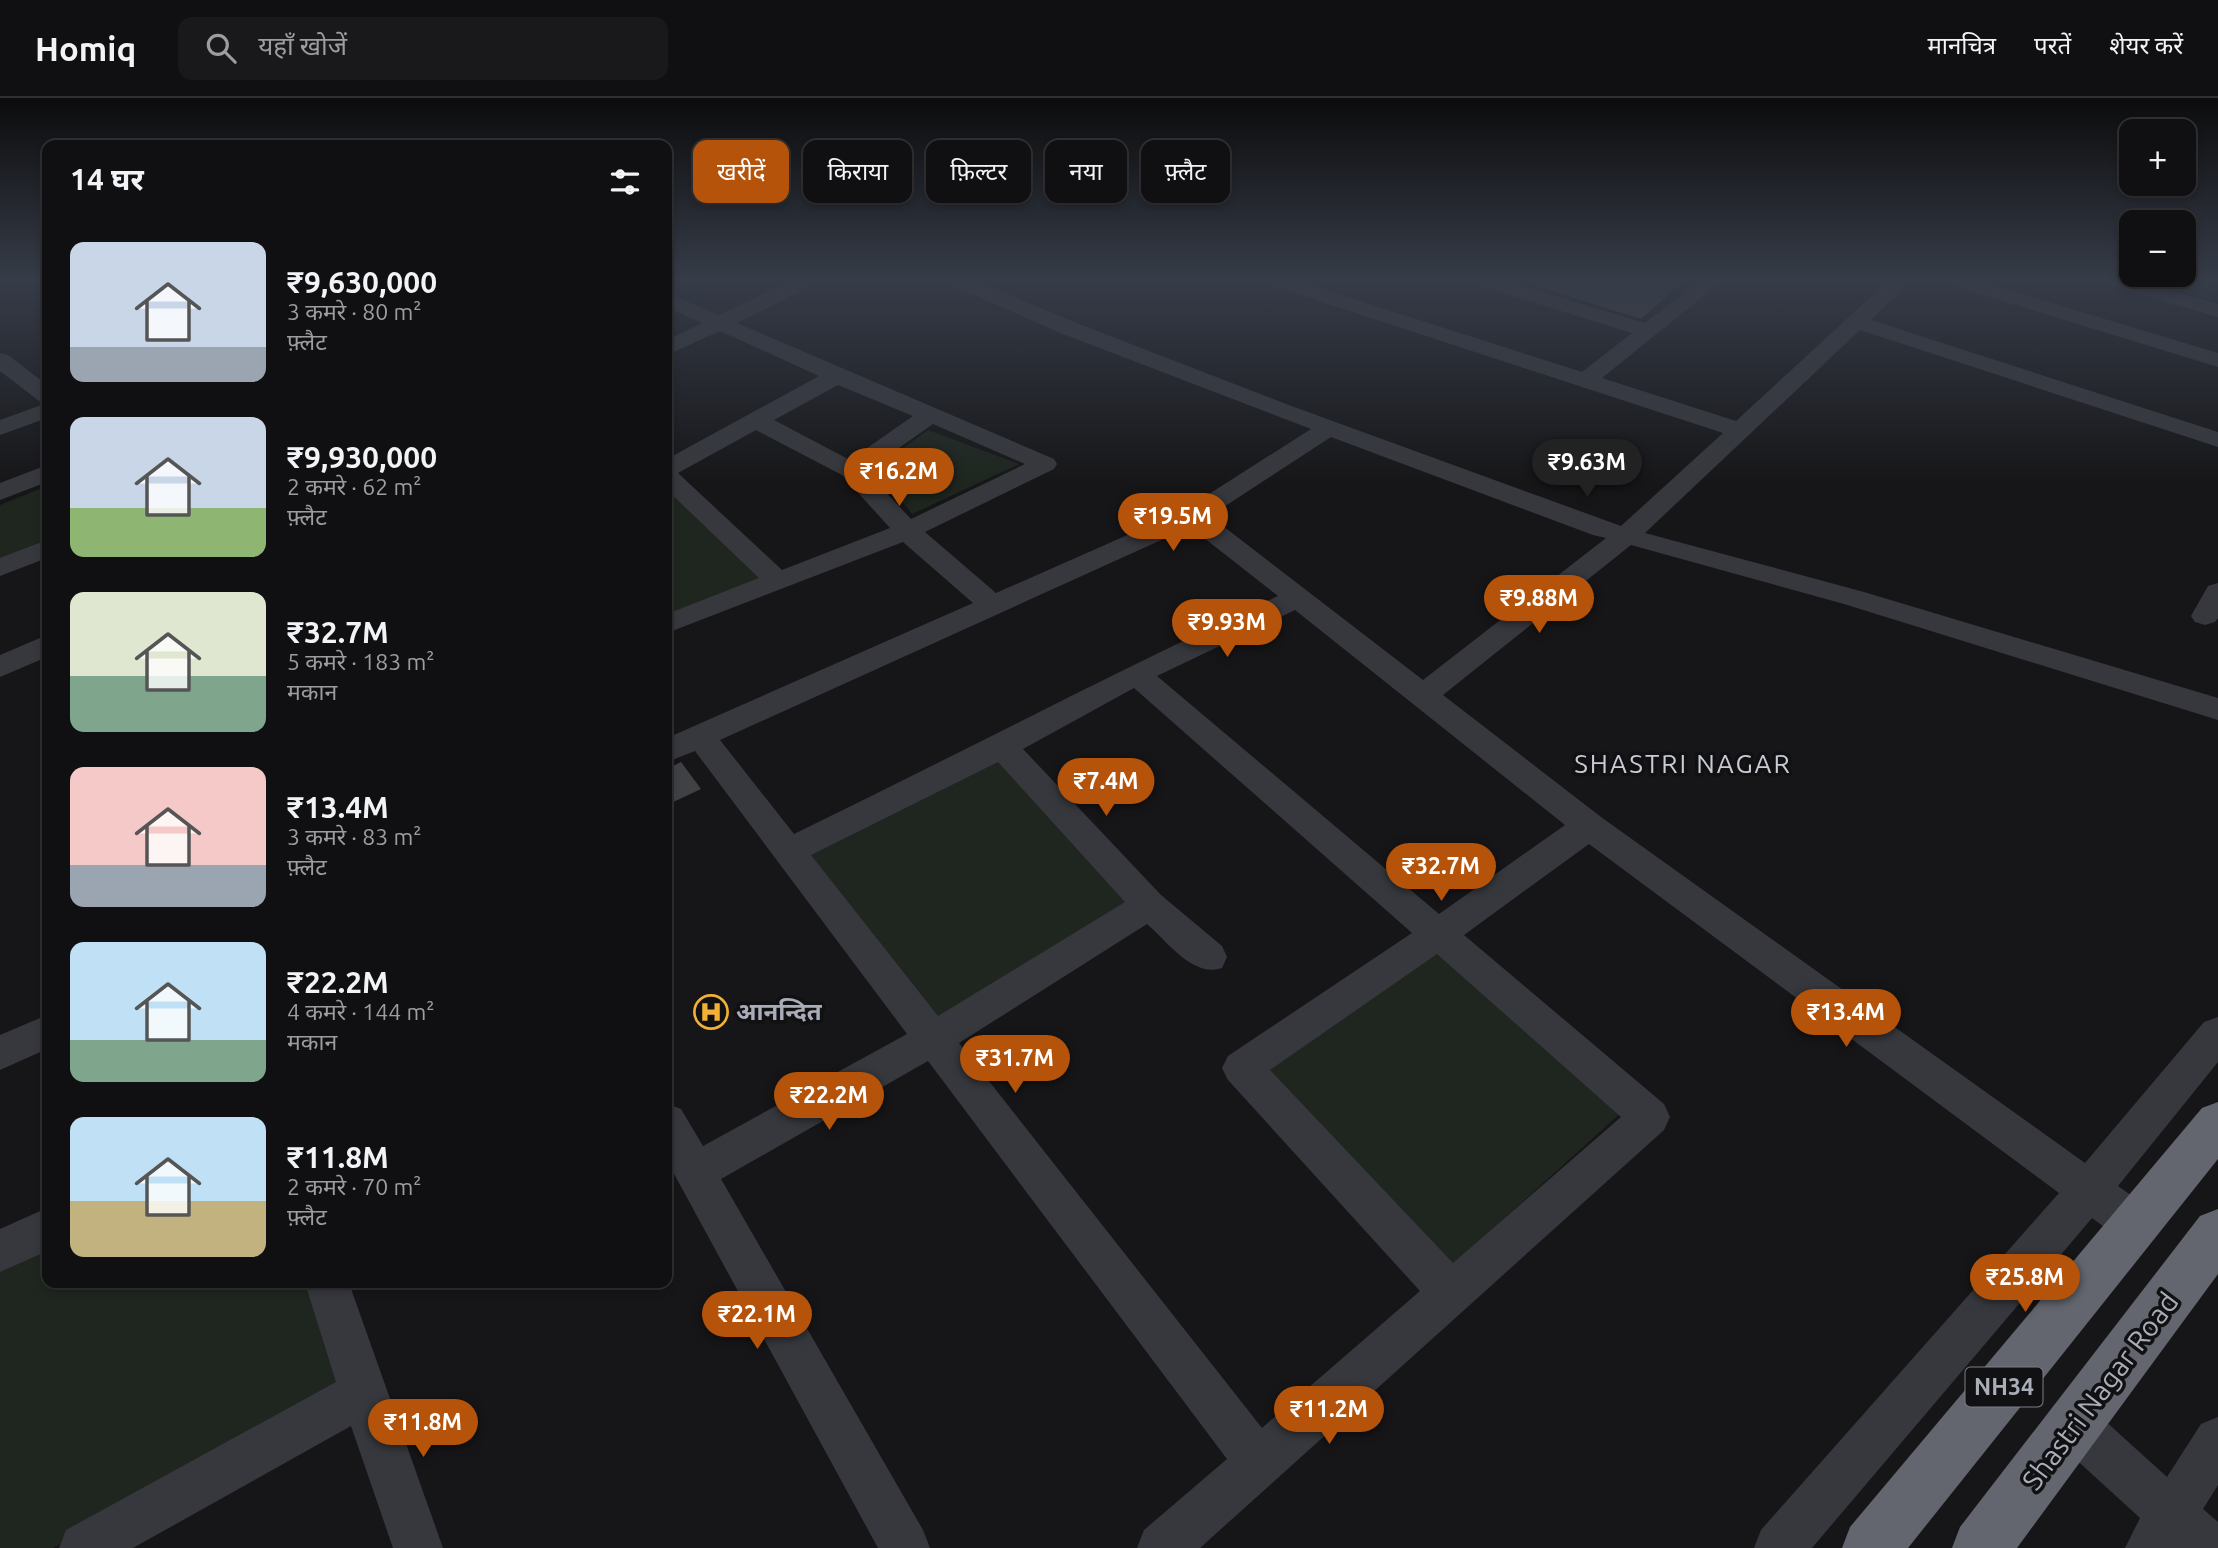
<!DOCTYPE html>
<html lang="hi">
<head>
<meta charset="utf-8">
<style>
  body { margin:0; font-family:Ubuntu,"Noto Sans Devanagari",sans-serif; background:#19191b; color:#f1f3f6; height:100vh; display:flex; flex-direction:column; font-size:26px; white-space:nowrap }
  * { box-sizing:border-box; margin:0 }
  p { font-size:23px; color:#9c9d9f }
  .icon { flex:none; width:38px; height:38px; fill:none; stroke:currentColor; stroke-width:2; stroke-linecap:round; stroke-linejoin:round }
  .map { position:relative; flex:1; overflow:hidden }
  .drawer { position:absolute; left:42px; top:42px; width:630px; height:1148px; display:flex; flex-direction:column; background:#101012; border-radius:14px; box-shadow:0 4px 10px #0003,0 0 0 2px #303032 }
  .drawer>* { flex:none }
  .banner { position:absolute; left:693px; top:42px; width:665px; height:63px; display:flex; gap:14px }
  .controls { position:absolute; left:2119px; top:21px; display:grid; gap:14px }
  .controls a { display:grid; place-items:center; width:77px; height:77px; border-radius:14px; background:#101012; box-shadow:0 4px 10px #0003,0 0 0 2px #303032; font-size:35px }
  .price { position:absolute; translate:-50% -60px; padding:0 16px; border-radius:24px; background:#b45309; color:#fff; font-size:23px; line-height:46px; filter:drop-shadow(0 2px 4px #0008) }
  .price::after { content:''; position:absolute; left:50%; top:42px; width:21px; height:16px; margin-left:-10px; background:inherit; clip-path:polygon(0 0,100% 0,50% 100%) }
  .price.current { background:#222; color:#fff }
  ul { padding:0; list-style:none }
  li { display:flex; align-items:center; gap:21px; height:175px; padding:0 28px }
  li span { display:grid; place-items:center; flex:none; width:196px; height:140px; border-radius:14px; color:#555 }
  li>.icon { margin-inline-start:auto }
  span .icon { width:84px; height:84px; fill:#fffc; stroke-width:1 }
  li b { font-size:30px }
  h2 { display:flex; justify-content:space-between; align-items:center; height:84px; padding:0 28px; font-size:30px }
  .tag { padding:0 24px; border-radius:14px; background:#101012; box-shadow:0 4px 10px #0003,0 0 0 2px #303032; font-size:24px; line-height:63px }
  .tag.current { background:#b45309; color:#fff }
  header { display:flex; align-items:center; gap:42px; box-sizing:border-box; height:98px; padding:0 35px; background:#101012; border-bottom:2px solid #303032 }
  header strong { font-size:33px }
  nav { display:flex; gap:38px; margin-inline-start:auto; font-size:24px }
  .search { width:490px; height:63px; background:#19191b; display:flex; align-items:center; gap:18px; box-sizing:border-box; padding:0 24px; border-radius:14px; color:#9c9d9f; font-size:26px }
  .map>svg:first-child { display:block }
</style>
</head>
<body>
<header>
<strong>Homiq</strong>
<div class="search"><svg class="icon" aria-label="search" viewBox="0 0 24 24"><circle cx="10" cy="10" r="6"/><path d="M15 15l6 6"/></svg>यहाँ खोजें</div>
<nav><a>मानचित्र</a><a>परतें</a><a>शेयर करें</a></nav>
</header>
<div class="map">
<svg width="2218" height="1450" viewBox="0 0 2218 1450">
  <rect width="100%" height="100%" fill="#161618"/>
  <g fill="#1e261f">
    <path d="M2149,183H2218V193L2211,202Z"/>
    <path d="M928,332L1019,366L912,416L876,370Z"/>
    <path d="M47,388V445L0,465V407Z"/>
    <path d="M667,390L765,482L667,518Z"/>
    <path d="M998,662L1131,802L937,927L810,757Z"/>
    <path d="M1438,853L1623,1013L1448,1171L1265,969Z"/>
    <path d="M47,1148V1185H309L342,1289L53,1450H0V1171Z"/>
  </g>
  <g fill="#404145">
    <path d="M1520,183H1684L1641,221Z"/>
    <path d="M681,664L701,691L667,707V671Z"/>
  </g>
  <g fill="none" stroke-linecap="round" stroke-linejoin="round">
    <g fill="#37383d" fill-rule="evenodd">
      <path d="M790,183H816L813,187L737,225L1054,361L1057,366L1054,371L925,434L996,495L1184,412L1311,331L1063,236L951,187L948,183H975L1079,226L1286,306L1621,428L1723,335L1270,187L1267,183H1297L1582,274L1632,235L1477,187L1474,183H1505L1645,225L1699,183H1722L1602,280L1736,323L1888,183H1910L1871,222L2218,334V349L1860,232L1645,435L1864,494L2218,600V622L1844,506L1631,447L1443,597L1601,719L2085,1065L2204,924L2218,919V964L2118,1088L2152,1112L2158,1127L2152,1142L2137,1148L2122,1142L2092,1120L1812,1450H1754L1761,1432L2059,1095L1589,746L1464,837L1664,1006L1670,1019L1664,1032L1200,1450H1137L1144,1432L1227,1361L928,963L721,1081L923,1432L930,1450H878L667,1063V1006L681,1011L703,1048L907,936L695,653L667,664V640L973,505L903,444L667,535V516L759,480L667,392V361L819,278L720,233L667,257V242L702,225L667,209V195L719,217ZM838,287L913,318L850,362L774,322ZM933,326L1025,366L911,421L866,373ZM756,332L842,377L890,430L782,472L678,375ZM1331,339L1593,437L1606,440L1423,582L1210,418ZM1190,429L1278,498C1115,574 956,657 794,736L720,642ZM1295,512L1565,727L1439,816L1157,578ZM1134,590L1412,835L1228,958L1222,970L1228,982L1420,1193L1262,1330L959,945L1147,826C1168,844 1193,880 1222,870L1227,859L1222,848L1161,797L1023,651ZM998,664L1125,804L938,918L811,757ZM1437,856L1621,1019L1453,1165L1270,972Z"/>
      <path d="M1948,183H1979L2218,255V269L1951,187Z"/>
      <path d="M2103,183H2135L2218,206V219L2106,187Z"/>
      <path d="M0,255L8,257L47,287V320L0,337V322L47,305L39,303L0,273Z"/>
      <path d="M47,367V384L0,402V385Z"/>
      <path d="M47,442V460L0,478V460Z"/>
      <path d="M2218,485V520L2215,524L2205,527L2195,524L2191,518L2208,488Z"/>
      <path d="M47,537V559L0,579V557Z"/>
      <path d="M47,917V951L0,972V937Z"/>
      <path d="M47,1110V1153L0,1174V1131Z"/>
      <path d="M305,1185H349L443,1450H393L351,1328L133,1450H59L66,1432L336,1284Z"/>
      <path d="M2075,1304L2092,1311L2167,1379L2201,1326L2218,1319V1387L2203,1411L2218,1424V1450H2125L2140,1420L2058,1345L2051,1328L2058,1311Z"/>
    </g>
    <g fill="#63666e" fill-rule="evenodd">
      <path d="M2218,1004V1061L1908,1450H1842L1850,1429L2202,1010Z"/>
      <path d="M2218,1111V1176L2017,1450H1952L1960,1429L2200,1118Z"/>
    </g>
  </g>
  <linearGradient id="sky" x2="0" y2="1"><stop stop-color="#0c0c0d"/><stop offset="0.47" stop-color="#363c48"/><stop offset="1" stop-color="#363c48" stop-opacity="0"/></linearGradient>
  <rect width="2218" height="386" fill="url(#sky)"/>
  <defs>
    <g id="hospital-ring" transform="scale(1.75)"><circle r="9.5" fill="#111113" stroke="#f2b134" stroke-width="1.5"/><path d="M-5-5h3v3.5h4V-5h3V5h-3V1.5h-4V5h-3Z" fill="#f2b134"/></g>
  </defs>
  <g fill-rule="evenodd">
    <use href="#hospital-ring" x="711" y="914"/>
  </g>
  <g text-anchor="middle" stroke-width="7" stroke-linejoin="round" paint-order="stroke">
    <rect fill="#111113" stroke="#7b7e86" stroke-width="2" x="1965.5" y="1269.5" width="77" height="39" rx="5"/>
    <g font-size="23" font-weight="bold" fill="#a8adb8">
      <text x="2004" y="1297">NH34</text>
    </g>
    <g font-size="24" font-weight="bold" fill="#a8adb8" stroke="#111113" text-anchor="start">
      <text x="736" y="922">आनन्दित</text>
    </g>
    <g font-size="26" letter-spacing="2" fill="#c9ccd4" stroke="#111113">
      <text x="1683" y="675">SHASTRI NAGAR</text>
    </g>
    <g font-size="28" fill="#a8adb8" stroke="#111113">
      <text transform="translate(2100 1293) rotate(-53)" y="10">Shastri Nagar Road</text>
    </g>
  </g>
</svg>
<div class="controls">
<a>+</a>
<a>−</a>
</div>
<b class="price current" style="left:1587px;top:401px">₹9.63M</b>
<b class="price" style="left:899px;top:410px">₹16.2M</b>
<b class="price" style="left:1173px;top:455px">₹19.5M</b>
<b class="price" style="left:1539px;top:537px">₹9.88M</b>
<b class="price" style="left:1227px;top:561px">₹9.93M</b>
<b class="price" style="left:1106px;top:720px">₹7.4M</b>
<b class="price" style="left:1441px;top:805px">₹32.7M</b>
<b class="price" style="left:1846px;top:951px">₹13.4M</b>
<b class="price" style="left:1015px;top:997px">₹31.7M</b>
<b class="price" style="left:829px;top:1034px">₹22.2M</b>
<b class="price" style="left:2025px;top:1216px">₹25.8M</b>
<b class="price" style="left:757px;top:1253px">₹22.1M</b>
<b class="price" style="left:1329px;top:1348px">₹11.2M</b>
<b class="price" style="left:423px;top:1361px">₹11.8M</b>
<div class="banner">
<a class="tag current">खरीदें</a>
<a class="tag">किराया</a>
<a class="tag">फ़िल्टर</a>
<a class="tag">नया</a>
<a class="tag">फ़्लैट</a>
</div>
<section class="drawer">
<h2>14 घर<svg class="icon" aria-label="filters" viewBox="0 0 24 24"><path d="M4 7h16M4 17h16"/><circle cx="9" cy="7" r="2"/><circle cx="15" cy="17" r="2"/></svg></h2>
<ul>
<li><span style="background:linear-gradient(#c9d6e8 75%,#9aa5b1 0)"><svg class="icon" aria-label="home" viewBox="0 0 24 24"><path d="M3 11l9-7 9 7M6 9v11h12V9"/></svg></span><div><b>₹9,630,000</b><p>3 कमरे · 80 m²</p><p>फ़्लैट</p></div></li>
<li><span style="background:linear-gradient(#c9d6e8 65%,#8fb573 0)"><svg class="icon" aria-label="home" viewBox="0 0 24 24"><path d="M3 11l9-7 9 7M6 9v11h12V9"/></svg></span><div><b>₹9,930,000</b><p>2 कमरे · 62 m²</p><p>फ़्लैट</p></div></li>
<li><span style="background:linear-gradient(#dfe7d0 60%,#7fa58c 0)"><svg class="icon" aria-label="home" viewBox="0 0 24 24"><path d="M3 11l9-7 9 7M6 9v11h12V9"/></svg></span><div><b>₹32.7M</b><p>5 कमरे · 183 m²</p><p>मकान</p></div></li>
<li><span style="background:linear-gradient(#f6c9c9 70%,#9aa5b1 0)"><svg class="icon" aria-label="home" viewBox="0 0 24 24"><path d="M3 11l9-7 9 7M6 9v11h12V9"/></svg></span><div><b>₹13.4M</b><p>3 कमरे · 83 m²</p><p>फ़्लैट</p></div></li>
<li><span style="background:linear-gradient(#bfe0f5 70%,#7fa58c 0)"><svg class="icon" aria-label="home" viewBox="0 0 24 24"><path d="M3 11l9-7 9 7M6 9v11h12V9"/></svg></span><div><b>₹22.2M</b><p>4 कमरे · 144 m²</p><p>मकान</p></div></li>
<li><span style="background:linear-gradient(#bfe0f5 60%,#c2b280 0)"><svg class="icon" aria-label="home" viewBox="0 0 24 24"><path d="M3 11l9-7 9 7M6 9v11h12V9"/></svg></span><div><b>₹11.8M</b><p>2 कमरे · 70 m²</p><p>फ़्लैट</p></div></li>
</ul>
</section>
</div>
</body>
</html>
